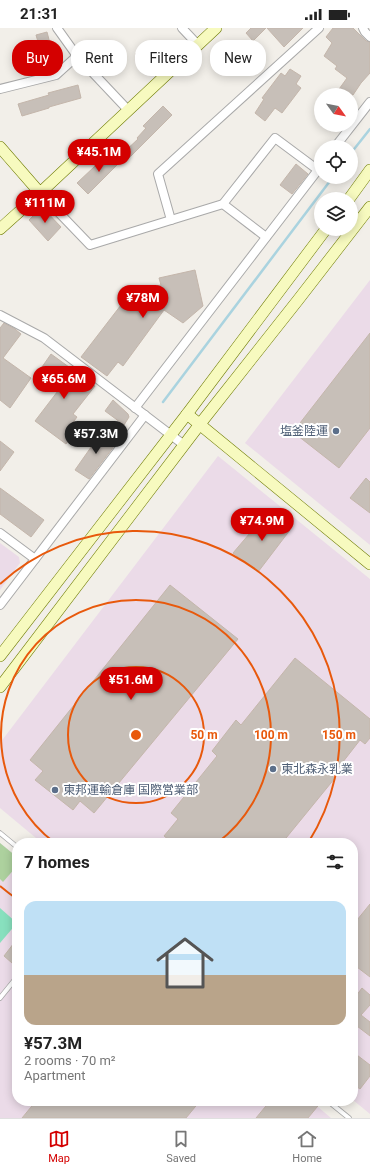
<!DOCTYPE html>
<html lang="en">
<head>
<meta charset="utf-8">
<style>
  body { margin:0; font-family:Roboto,"Noto Sans JP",sans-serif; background:#f2f2f2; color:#222; height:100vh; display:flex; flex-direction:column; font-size:15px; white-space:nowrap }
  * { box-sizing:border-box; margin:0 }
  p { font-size:13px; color:#767676 }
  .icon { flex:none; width:22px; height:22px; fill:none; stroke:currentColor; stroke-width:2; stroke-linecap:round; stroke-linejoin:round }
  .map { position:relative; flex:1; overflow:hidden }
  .details { position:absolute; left:12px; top:810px; width:346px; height:268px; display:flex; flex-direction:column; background:#fff; border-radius:16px; box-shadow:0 2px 10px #0003 }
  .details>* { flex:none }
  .hud { position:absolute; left:12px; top:12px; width:346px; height:36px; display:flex; gap:8px }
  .needle { width:26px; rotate:123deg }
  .buttons { position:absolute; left:314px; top:60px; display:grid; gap:8px }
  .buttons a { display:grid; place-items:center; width:44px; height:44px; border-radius:50%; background:#fff; box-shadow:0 2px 10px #0003; font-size:20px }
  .price { position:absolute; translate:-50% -34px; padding:0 9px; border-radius:14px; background:#d40000; color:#fff; font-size:13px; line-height:26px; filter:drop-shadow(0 1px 2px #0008) }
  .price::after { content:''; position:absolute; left:50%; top:24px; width:12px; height:9px; margin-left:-6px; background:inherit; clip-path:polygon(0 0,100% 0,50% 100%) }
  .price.active { background:#222; color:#fff }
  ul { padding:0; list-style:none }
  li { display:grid; align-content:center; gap:8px; height:212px; padding:0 12px }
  li span { display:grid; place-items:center; height:124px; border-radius:12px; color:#555 }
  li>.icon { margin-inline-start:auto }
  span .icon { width:72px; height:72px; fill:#fffc; stroke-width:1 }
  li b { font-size:17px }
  h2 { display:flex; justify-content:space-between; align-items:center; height:48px; padding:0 12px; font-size:17px }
  .chip { padding:0 14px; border-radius:16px; background:#fff; box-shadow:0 2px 10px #0003; font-size:14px; line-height:36px }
  .chip.active { background:#d40000; color:#fff }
  .status { display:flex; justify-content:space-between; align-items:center; height:28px; padding:0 20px; background:#fff; direction:ltr }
  .status svg { height:11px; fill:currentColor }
  .tab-bar { display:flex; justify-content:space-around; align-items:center; height:56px; border-top:1px solid #e0e0e0; background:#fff; font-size:11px; color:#767676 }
  .tab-bar a { display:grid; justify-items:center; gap:2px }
  .tab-bar .active { color:#d40000 }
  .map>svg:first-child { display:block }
</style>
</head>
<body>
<div class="status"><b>21:31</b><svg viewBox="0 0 49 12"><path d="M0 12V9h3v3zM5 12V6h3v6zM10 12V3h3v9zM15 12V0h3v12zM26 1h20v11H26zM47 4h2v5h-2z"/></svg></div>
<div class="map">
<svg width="370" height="1090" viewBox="0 0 370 1090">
  <rect width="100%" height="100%" fill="#f2efe9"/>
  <g fill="#ebdbe8">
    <path d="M370,252V517L245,415Z"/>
    <path d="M218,428L370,551V1086L353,1072V815H42L0,780V715Z"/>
    <path d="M0,515L19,529L20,535L0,562Z"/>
    <path d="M0,815L17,829V1073H311L331,1090H0Z"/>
  </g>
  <path fill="#add19e" d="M0,815L17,829V838L3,854L0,851Z"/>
  <path fill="#88e0be" d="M0,880L17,895L0,915Z"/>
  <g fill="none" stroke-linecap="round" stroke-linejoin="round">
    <g stroke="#aad3df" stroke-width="2.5">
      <path d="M351,125L370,101"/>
      <path d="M163,374L333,149"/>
    </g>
  </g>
  <g fill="#c7bfb8" stroke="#c4b6ab">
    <path d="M251,0H266L253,13L246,5Z"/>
    <path d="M267,0H303L284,19Z"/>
    <path d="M333,0H353L366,13L370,14V45L361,55L353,67H342L337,64L347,50L335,41L337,38L324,28L332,15L326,9Z"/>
    <path d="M47,4L52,23L56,22L59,34L45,38L36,7Z"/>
    <path d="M144,17L157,31L148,39L135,26Z"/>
    <path d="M290,41L301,48L296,56L301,60L282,85L275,80L265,93L255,85L264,71L262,70L281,45L285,48Z"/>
    <path d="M78,57L81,70L49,79V80L22,88L18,76L49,67L48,65Z"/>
    <path d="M163,78L172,87L128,131L123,125L138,111L137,110L146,100L143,98Z"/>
    <path d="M111,123L121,133L88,166L77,155Z"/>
    <path d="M296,136L308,146L292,166L280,157Z"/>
    <path d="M42,179L61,199L48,213L29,192Z"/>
    <path d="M195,242L203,278L183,295L164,282L123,338L118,334L107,348L81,329L131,264L161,257L159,250Z"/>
    <path d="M4,295L15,301L21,306L3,330L31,350L10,380L0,372V300Z"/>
    <path d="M370,305V400L339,440L293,404Z"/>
    <path d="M51,326L95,358L73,386L77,389L68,401L74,406L66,416L35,393L64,355L42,339Z"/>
    <path d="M113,372L128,386L129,389L124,397L105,383Z"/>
    <path d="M103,402L118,413L89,451L75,442Z"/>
    <path d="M0,413L14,424L0,443Z"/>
    <path d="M366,450L370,454V485L350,470Z"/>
    <path d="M0,460L44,492L31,509L0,486Z"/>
    <path d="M267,485L290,502L258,544L233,525Z"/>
    <path d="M170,557L238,611L94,785L80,773L73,782L35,752L43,743L30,732Z"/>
    <path d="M295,630L370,691V710L365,716L360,712L332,748L335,750L282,815H173L164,808L178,791L171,785L217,728L212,723L236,692L241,697Z"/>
    <path d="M370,876V949L353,936V897Z"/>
    <path d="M17,911V929L12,935L4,928Z"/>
    <path d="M362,960L370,967V977L361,987L370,994V1008L353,995V972Z"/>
    <path d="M353,1024L370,1037V1048L360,1061L353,1056Z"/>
    <path d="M36,1073H200L186,1090H22Z"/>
    <path d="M270,1073H322L308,1090H256Z"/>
  </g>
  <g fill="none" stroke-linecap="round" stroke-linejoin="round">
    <g stroke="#a9a9a9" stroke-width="5.5">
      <g id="lane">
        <path d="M0,805L17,819"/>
        <path d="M0,970L17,949"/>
        <path d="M328,1073L349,1090"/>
      </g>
    </g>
    <g stroke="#a9a9a9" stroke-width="10">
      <g id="street">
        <path d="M57,0L77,28L128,82"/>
        <path d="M182,0L198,17"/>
        <path d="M363,0L365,4L370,9"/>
        <path d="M0,61L56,47L77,28"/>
        <path d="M335,119L370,74"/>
        <path d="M40,165L90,217L171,192L158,146L319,0"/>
        <path d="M223,176L266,209"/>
        <path d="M171,192L223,176L275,110L318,142"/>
        <path d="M0,287L44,310L184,417"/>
        <path d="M135,380L321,138"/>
        <path d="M0,505L35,531"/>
        <path d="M0,577L145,387"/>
      </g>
    </g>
    <g stroke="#707d05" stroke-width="12">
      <g id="secondary">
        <path d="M0,119L40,165L216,0"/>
        <path d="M349,171L370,142"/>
        <path d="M0,201L40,165"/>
        <path d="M187,386L370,536"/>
        <path d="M0,628L187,386L326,201"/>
        <path d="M0,659L200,396L298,272L370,179"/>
      </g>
    </g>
    <use href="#lane" stroke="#fff" stroke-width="4"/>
    <use href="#street" stroke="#fff" stroke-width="8"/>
    <use href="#secondary" stroke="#f7fabf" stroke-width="11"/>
  </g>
  <g fill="none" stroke="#e8590c" stroke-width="2">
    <circle cx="136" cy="707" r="68"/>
    <path d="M55 815A135 135 0 1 1 217 815"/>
    <path d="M17 871A203 203 0 0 1 0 858M0 556A203 203 0 0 1 308 815"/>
  </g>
  <g fill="#5c6f8a" stroke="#fff" stroke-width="1.5">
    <circle cx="336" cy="403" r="4"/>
    <circle cx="273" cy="741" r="4"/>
    <circle cx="55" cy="762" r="4"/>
  </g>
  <g text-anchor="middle" stroke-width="4" stroke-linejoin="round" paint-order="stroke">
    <g font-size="12" fill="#4e5e75" stroke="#fff" text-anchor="start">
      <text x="328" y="407" text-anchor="end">塩釜陸運</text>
      <text x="281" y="745">東北森永乳業</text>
      <text x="63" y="766">東邦運輸倉庫 国際営業部</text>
    </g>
  </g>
  <circle cx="136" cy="707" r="6" fill="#e8590c" stroke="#fff" stroke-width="2"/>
  <g font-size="12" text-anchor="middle" font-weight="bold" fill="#e8590c" stroke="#fff" stroke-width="4" stroke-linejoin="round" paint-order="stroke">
    <text x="204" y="711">50 m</text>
    <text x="271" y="711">100 m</text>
    <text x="339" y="711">150 m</text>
  </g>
</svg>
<div class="buttons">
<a><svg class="needle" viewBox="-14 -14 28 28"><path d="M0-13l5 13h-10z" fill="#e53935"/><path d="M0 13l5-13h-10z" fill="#767676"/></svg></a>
<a><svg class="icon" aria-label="locate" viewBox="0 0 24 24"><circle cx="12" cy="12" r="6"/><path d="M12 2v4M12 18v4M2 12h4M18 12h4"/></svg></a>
<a><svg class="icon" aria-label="layers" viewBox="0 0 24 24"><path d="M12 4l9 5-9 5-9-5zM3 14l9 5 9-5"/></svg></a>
</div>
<b class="price" style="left:99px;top:145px">¥45.1M</b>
<b class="price" style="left:45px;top:196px">¥111M</b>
<b class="price" style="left:143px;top:291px">¥78M</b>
<b class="price" style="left:64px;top:372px">¥65.6M</b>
<b class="price active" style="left:96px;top:427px">¥57.3M</b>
<b class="price" style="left:262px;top:514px">¥74.9M</b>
<b class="price" style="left:131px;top:673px">¥51.6M</b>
<div class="hud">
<a class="chip active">Buy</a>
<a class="chip">Rent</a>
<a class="chip">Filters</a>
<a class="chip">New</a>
</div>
<section class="details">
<h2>7 homes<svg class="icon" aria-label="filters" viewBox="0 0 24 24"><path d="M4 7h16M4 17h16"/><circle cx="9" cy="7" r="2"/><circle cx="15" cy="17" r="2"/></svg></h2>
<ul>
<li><span style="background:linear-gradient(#bfe0f5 60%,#b9a48a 0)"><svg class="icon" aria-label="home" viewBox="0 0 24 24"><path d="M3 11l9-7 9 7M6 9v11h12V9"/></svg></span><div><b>¥57.3M</b><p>2 rooms · 70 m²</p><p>Apartment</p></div></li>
</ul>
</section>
</div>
<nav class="tab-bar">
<a class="active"><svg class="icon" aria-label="map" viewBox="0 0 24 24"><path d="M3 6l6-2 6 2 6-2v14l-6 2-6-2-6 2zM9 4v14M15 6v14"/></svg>Map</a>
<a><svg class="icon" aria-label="saved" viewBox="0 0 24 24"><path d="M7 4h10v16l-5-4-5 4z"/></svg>Saved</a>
<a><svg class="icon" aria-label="home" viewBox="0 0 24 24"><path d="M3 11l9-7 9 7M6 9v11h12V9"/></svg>Home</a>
</nav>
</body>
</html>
